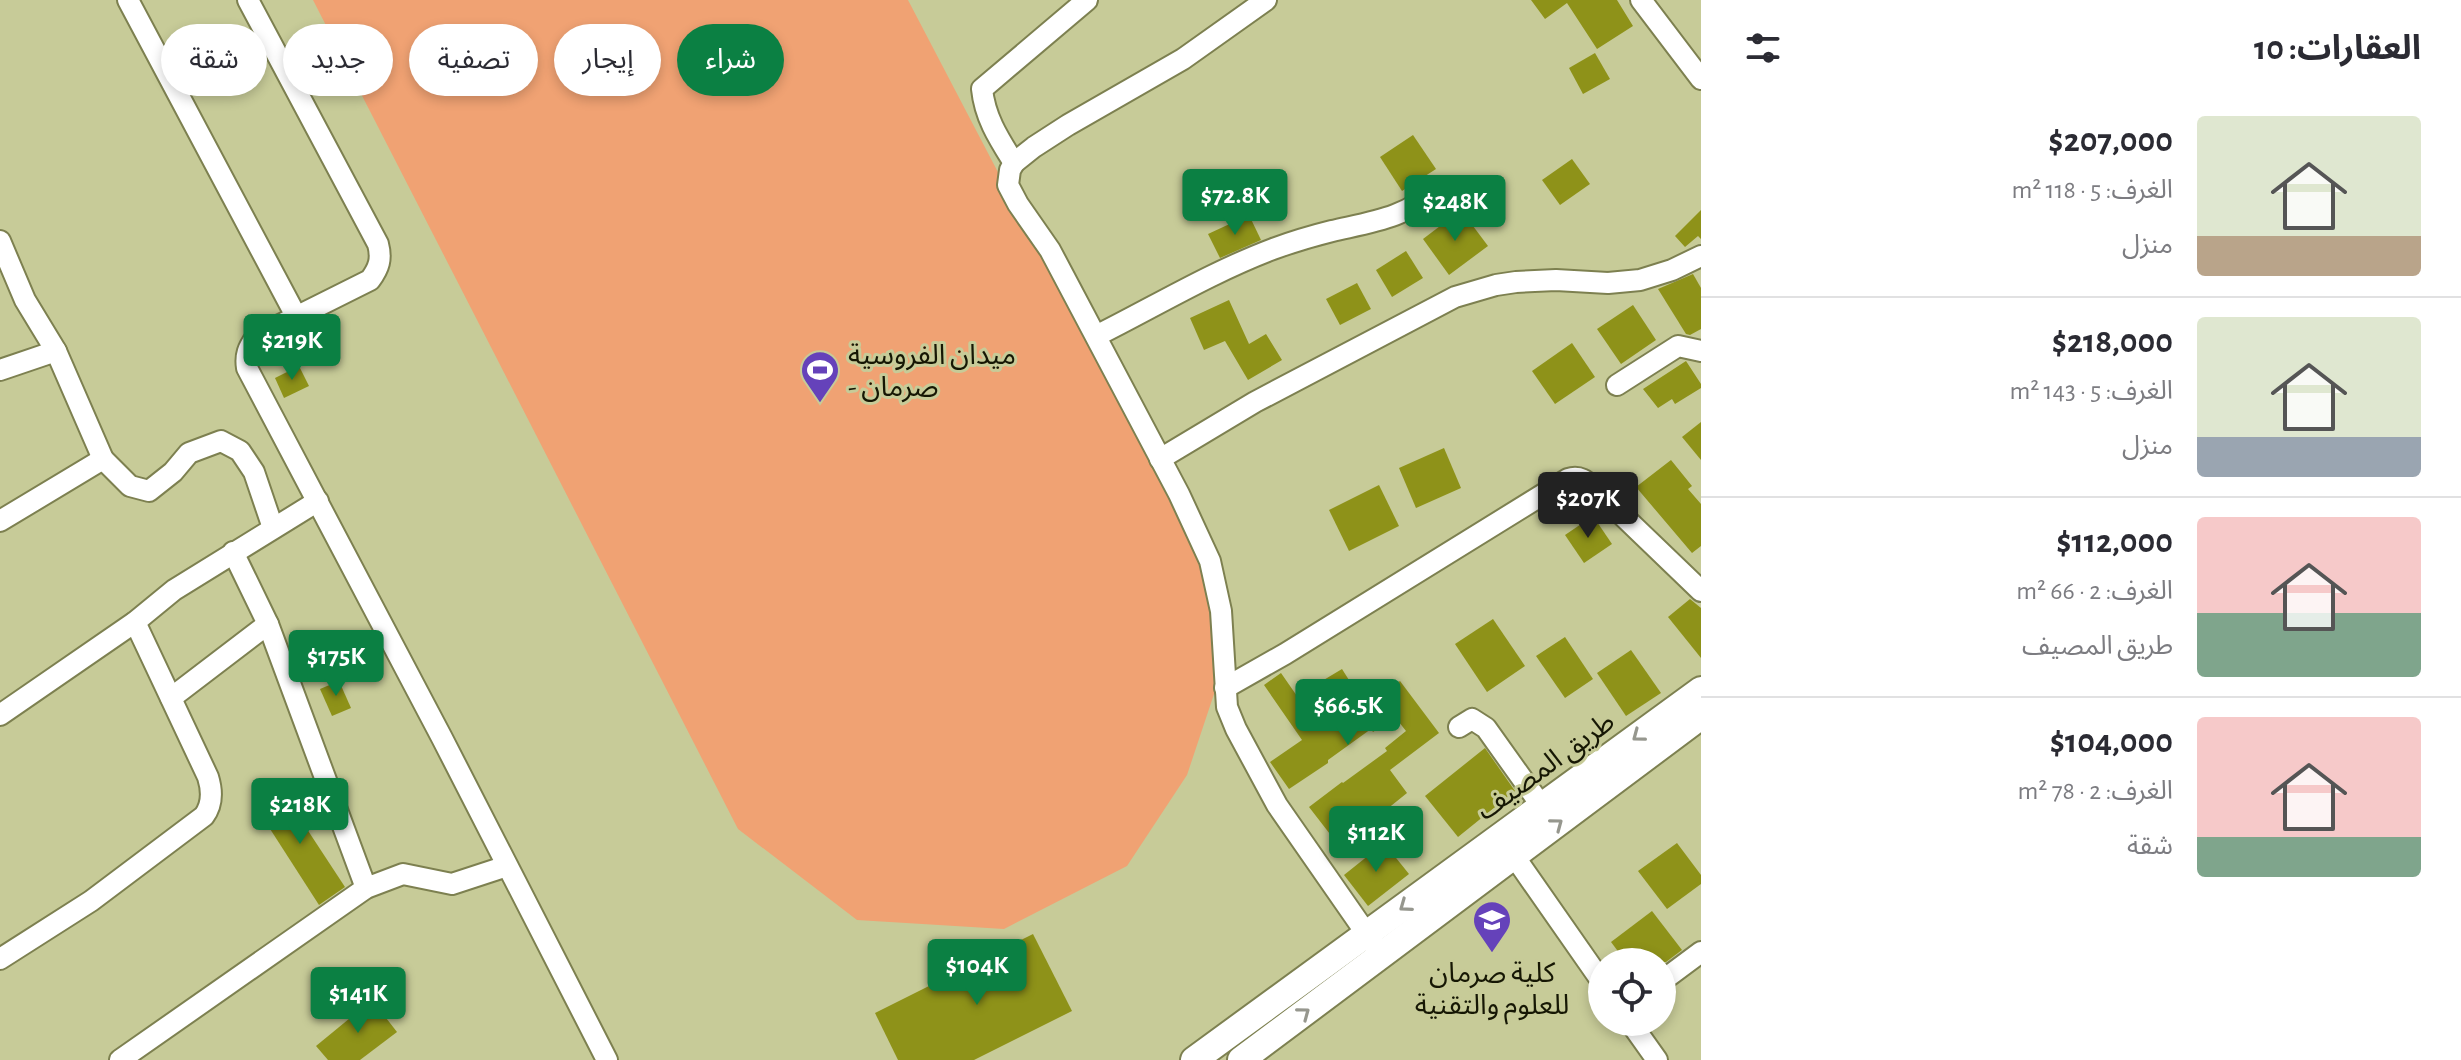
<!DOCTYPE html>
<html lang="ar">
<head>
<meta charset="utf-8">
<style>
  body { margin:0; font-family:"Alegreya Sans","Noto Sans Arabic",sans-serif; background:#f7f7f7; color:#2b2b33; direction:rtl; height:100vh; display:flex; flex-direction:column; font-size:30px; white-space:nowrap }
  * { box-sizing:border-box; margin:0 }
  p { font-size:26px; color:#7c7c81 }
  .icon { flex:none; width:44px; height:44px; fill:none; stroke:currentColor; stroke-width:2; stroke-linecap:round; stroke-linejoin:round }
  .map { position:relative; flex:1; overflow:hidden; direction:ltr }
  .drawer { display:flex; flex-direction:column; background:#fff; width:760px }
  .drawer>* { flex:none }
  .guide { position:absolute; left:24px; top:24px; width:760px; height:72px; direction:rtl; display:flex; gap:16px }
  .buttons { position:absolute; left:1588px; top:948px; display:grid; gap:16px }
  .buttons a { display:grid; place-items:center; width:88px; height:88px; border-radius:50%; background:#fff; box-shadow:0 4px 12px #0003; font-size:40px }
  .price { position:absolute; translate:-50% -68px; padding:0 18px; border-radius:8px; background:#0b8043; color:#fff; font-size:26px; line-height:52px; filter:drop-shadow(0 2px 4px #0008) }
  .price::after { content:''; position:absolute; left:50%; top:48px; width:24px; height:18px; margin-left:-12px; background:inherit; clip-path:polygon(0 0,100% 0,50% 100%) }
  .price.active { background:#222; color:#fff }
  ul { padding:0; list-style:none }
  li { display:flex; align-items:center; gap:24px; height:200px; padding:0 40px }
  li+li { border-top:2px solid #e1e1e2 }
  li span { display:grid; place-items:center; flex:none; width:224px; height:160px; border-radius:8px; color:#555 }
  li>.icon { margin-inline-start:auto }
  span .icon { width:96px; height:96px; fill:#fffc; stroke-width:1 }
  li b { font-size:34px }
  h2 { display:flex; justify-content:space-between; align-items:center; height:96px; padding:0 40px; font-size:34px }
  .tag { padding:0 28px; border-radius:36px; background:#fff; box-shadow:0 4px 12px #0003; font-size:28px; line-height:72px }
  .tag.active { background:#0b8043; color:#fff }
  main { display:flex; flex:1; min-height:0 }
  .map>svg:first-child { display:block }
</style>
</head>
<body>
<main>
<section class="drawer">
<h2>العقارات: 10<svg class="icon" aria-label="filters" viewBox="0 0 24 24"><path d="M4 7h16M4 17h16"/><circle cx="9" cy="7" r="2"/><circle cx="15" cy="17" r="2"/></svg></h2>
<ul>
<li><span style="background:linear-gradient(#dfe7d0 75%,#b9a48a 0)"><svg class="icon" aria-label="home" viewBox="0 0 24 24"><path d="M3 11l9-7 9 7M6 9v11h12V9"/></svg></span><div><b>$207,000</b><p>الغرف: 5 · 118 m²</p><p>منزل</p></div></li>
<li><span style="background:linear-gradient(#dfe7d0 75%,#9aa5b1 0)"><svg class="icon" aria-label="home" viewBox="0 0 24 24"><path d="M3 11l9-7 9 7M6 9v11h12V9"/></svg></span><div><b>$218,000</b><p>الغرف: 5 · 143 m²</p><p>منزل</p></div></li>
<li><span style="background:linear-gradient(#f6c9c9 60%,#7fa58c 0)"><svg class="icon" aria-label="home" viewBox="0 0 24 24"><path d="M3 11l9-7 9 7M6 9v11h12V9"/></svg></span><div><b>$112,000</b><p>الغرف: 2 · 66 m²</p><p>طريق المصيف</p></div></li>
<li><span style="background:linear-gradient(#f6c9c9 75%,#7fa58c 0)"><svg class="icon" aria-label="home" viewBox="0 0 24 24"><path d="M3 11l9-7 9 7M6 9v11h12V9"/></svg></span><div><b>$104,000</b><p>الغرف: 2 · 78 m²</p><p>شقة</p></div></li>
</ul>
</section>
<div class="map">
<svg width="1701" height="1060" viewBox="0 0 1701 1060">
  <rect width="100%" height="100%" fill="#c7cb98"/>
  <path fill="#f0a273" d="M313,0H908L1197,553L1212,604L1216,688L1187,775L1127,866L1004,929L857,920L738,829Z"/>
  <g fill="#8e9219">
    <path d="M1531,0H1617L1633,26L1597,49L1567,3L1545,19Z"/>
    <path d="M1595,53L1610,79L1583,94L1569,68Z"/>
    <path d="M1413,135L1436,169L1402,191L1380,157Z"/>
    <path d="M1572,159L1590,184L1560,205L1542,180Z"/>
    <path d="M1461,210L1488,246L1449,275L1423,239Z"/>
    <path d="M1701,210V239L1698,236L1685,247L1675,236Z"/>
    <path d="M1249,215L1261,240L1220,258L1208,234Z"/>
    <path d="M1406,251L1423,278L1392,297L1376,270Z"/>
    <path d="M1693,274L1701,288V329L1690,335L1686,334L1658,289Z"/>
    <path d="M1357,283L1371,309L1340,325L1326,299Z"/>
    <path d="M1229,300L1249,344L1266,334L1282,360L1248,380L1225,341L1204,350L1190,318Z"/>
    <path d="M1633,305L1656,340L1621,364L1597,329Z"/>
    <path d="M1572,343L1595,377L1555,404L1532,371Z"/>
    <path d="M1686,361L1701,384V388L1675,404L1672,399L1658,408L1643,389Z"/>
    <path d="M299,366L309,386L284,398L275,378Z"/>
    <path d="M1701,422V460L1682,437Z"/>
    <path d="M1444,448L1461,488L1416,508L1399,468Z"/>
    <path d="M1671,460L1692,486L1688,489L1701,504V546L1692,553L1636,487Z"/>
    <path d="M1379,485L1399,526L1349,551L1329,510Z"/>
    <path d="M1593,516L1612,544L1584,563L1565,535Z"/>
    <path d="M1690,599L1701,608V658L1668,617Z"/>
    <path d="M1493,619L1525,666L1487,692L1455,644Z"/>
    <path d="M1565,637L1593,679L1565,698L1536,656Z"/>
    <path d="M1631,650L1661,693L1626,716L1597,673Z"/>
    <path d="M1342,669L1366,707L1400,681L1439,733L1390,770L1407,793L1340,847L1309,807L1342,782L1343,783L1387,751L1385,748L1406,731L1395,717L1373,732L1371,729L1328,760V763L1289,789L1270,762L1302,740L1264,685L1281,673L1297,696Z"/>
    <path d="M339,681L351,708L332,716L320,689Z"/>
    <path d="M1485,748L1515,791L1458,837L1425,796Z"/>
    <path d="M280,788L345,887L319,905L254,804Z"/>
    <path d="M1384,843L1409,874L1368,906L1344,875Z"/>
    <path d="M1677,843L1701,875V884L1667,909L1638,871Z"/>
    <path d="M1652,911L1682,950L1666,962H1626L1611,942Z"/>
    <path d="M1033,934L1072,1011L974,1060H898L875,1013Z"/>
    <path d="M372,1000L397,1032L360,1060H328L316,1046Z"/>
  </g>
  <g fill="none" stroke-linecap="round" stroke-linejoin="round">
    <g stroke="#7d8050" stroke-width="24">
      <g id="minor">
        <path d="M128,0L296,316"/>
        <path d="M248,0L378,244C382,259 379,268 370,280L256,337C248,348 245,355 247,368L442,738L607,1060"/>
        <path d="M1266,0L1183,59L1068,125L1034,147L1014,163L1010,170L1008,185L1018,204L1050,250L1179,494L1210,561L1221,611L1227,707L1236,729L1277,805L1375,946"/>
        <path d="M1641,0L1701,79"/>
        <path d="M1014,163C999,139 985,118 982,89L1087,0"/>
        <path d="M0,241L25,300L56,351"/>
        <path d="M1096,336C1154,307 1212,272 1273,249C1292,242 1312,236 1332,231C1371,222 1407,218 1438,188"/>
        <path d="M0,370L56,351L103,459L130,486L149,491L173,472L189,453L221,441L240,451L254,472L273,528"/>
        <path d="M1617,385L1678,346L1701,351"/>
        <path d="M1160,459L1255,402L1455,297L1496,285L1516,282L1556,280L1608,283L1640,280L1672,270L1701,256"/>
        <path d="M0,521L103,459"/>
        <path d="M233,552L268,624L366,888"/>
        <path d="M1225,688L1285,654L1568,479C1581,475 1587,482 1596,490L1701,591"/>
        <path d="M171,698L268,624"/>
        <path d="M0,715L135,622L174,590L318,501"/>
        <path d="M1459,727L1472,719L1486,728L1543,808"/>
        <path d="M1514,856L1602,982"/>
        <path d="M0,959L91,901L204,816C213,804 212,790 208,777L135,622"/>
        <path d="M1662,981L1701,952"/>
        <path d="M1630,1022L1657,1060"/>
        <path d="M120,1060L366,888L403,874L452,884L507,866"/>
      </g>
    </g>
    <g stroke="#7d8050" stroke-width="30">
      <g id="major">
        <path d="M1194,1060L1701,690"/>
        <path d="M1241,1060L1701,716"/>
      </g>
    </g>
    <use href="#minor" stroke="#fff" stroke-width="20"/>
    <use href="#major" stroke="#fff" stroke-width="26"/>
  </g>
  <defs><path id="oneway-chevron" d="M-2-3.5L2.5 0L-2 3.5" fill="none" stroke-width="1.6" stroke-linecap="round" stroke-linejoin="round" transform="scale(2)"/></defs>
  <g stroke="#96978e">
    <use href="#oneway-chevron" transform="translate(1638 736) rotate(143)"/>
    <use href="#oneway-chevron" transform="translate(1557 824) rotate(-37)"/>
    <use href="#oneway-chevron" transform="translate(1405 906) rotate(144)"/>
    <use href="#oneway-chevron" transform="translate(1304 1013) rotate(-37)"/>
  </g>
  <defs>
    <g id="stadium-pin" transform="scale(2)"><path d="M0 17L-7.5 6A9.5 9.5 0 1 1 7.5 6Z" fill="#6542ba" stroke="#c7cb98"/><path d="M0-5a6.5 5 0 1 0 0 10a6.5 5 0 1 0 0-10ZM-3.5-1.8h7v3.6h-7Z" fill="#fff"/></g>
    <g id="university-pin" transform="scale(2)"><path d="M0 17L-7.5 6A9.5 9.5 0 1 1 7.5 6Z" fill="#6542ba" stroke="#c7cb98"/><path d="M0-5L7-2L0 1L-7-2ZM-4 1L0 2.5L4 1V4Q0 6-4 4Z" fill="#fff"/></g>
  </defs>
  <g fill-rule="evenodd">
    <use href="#stadium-pin" x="820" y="370"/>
    <use href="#university-pin" x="1492" y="920"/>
  </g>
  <g text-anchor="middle" stroke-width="6" stroke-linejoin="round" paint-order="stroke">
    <g font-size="28" fill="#161704" stroke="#c7cb98" text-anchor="start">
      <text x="848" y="364">ميدان الفروسية<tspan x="848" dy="32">- صرمان</tspan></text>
      <text x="1492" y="982" text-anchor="middle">كلية صرمان<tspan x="1492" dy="32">للعلوم والتقنية</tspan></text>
    </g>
    <g font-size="28" fill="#161704" stroke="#c7cb98">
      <text transform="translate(1545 765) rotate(-36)" y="10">طريق المصيف</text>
    </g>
  </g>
</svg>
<div class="buttons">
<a><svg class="icon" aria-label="locate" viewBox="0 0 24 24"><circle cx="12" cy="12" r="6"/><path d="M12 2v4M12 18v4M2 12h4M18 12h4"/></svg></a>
</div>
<b class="price" style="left:1235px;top:237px">$72.8K</b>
<b class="price" style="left:1455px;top:243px">$248K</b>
<b class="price" style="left:292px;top:382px">$219K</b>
<b class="price active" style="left:1588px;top:540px">$207K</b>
<b class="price" style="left:336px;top:698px">$175K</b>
<b class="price" style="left:1348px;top:747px">$66.5K</b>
<b class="price" style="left:300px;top:846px">$218K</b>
<b class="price" style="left:1376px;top:874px">$112K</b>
<b class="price" style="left:977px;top:1007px">$104K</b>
<b class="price" style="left:358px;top:1035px">$141K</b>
<div class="guide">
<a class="tag active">شراء</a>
<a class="tag">إيجار</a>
<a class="tag">تصفية</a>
<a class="tag">جديد</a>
<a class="tag">شقة</a>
</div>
</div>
</main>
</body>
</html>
